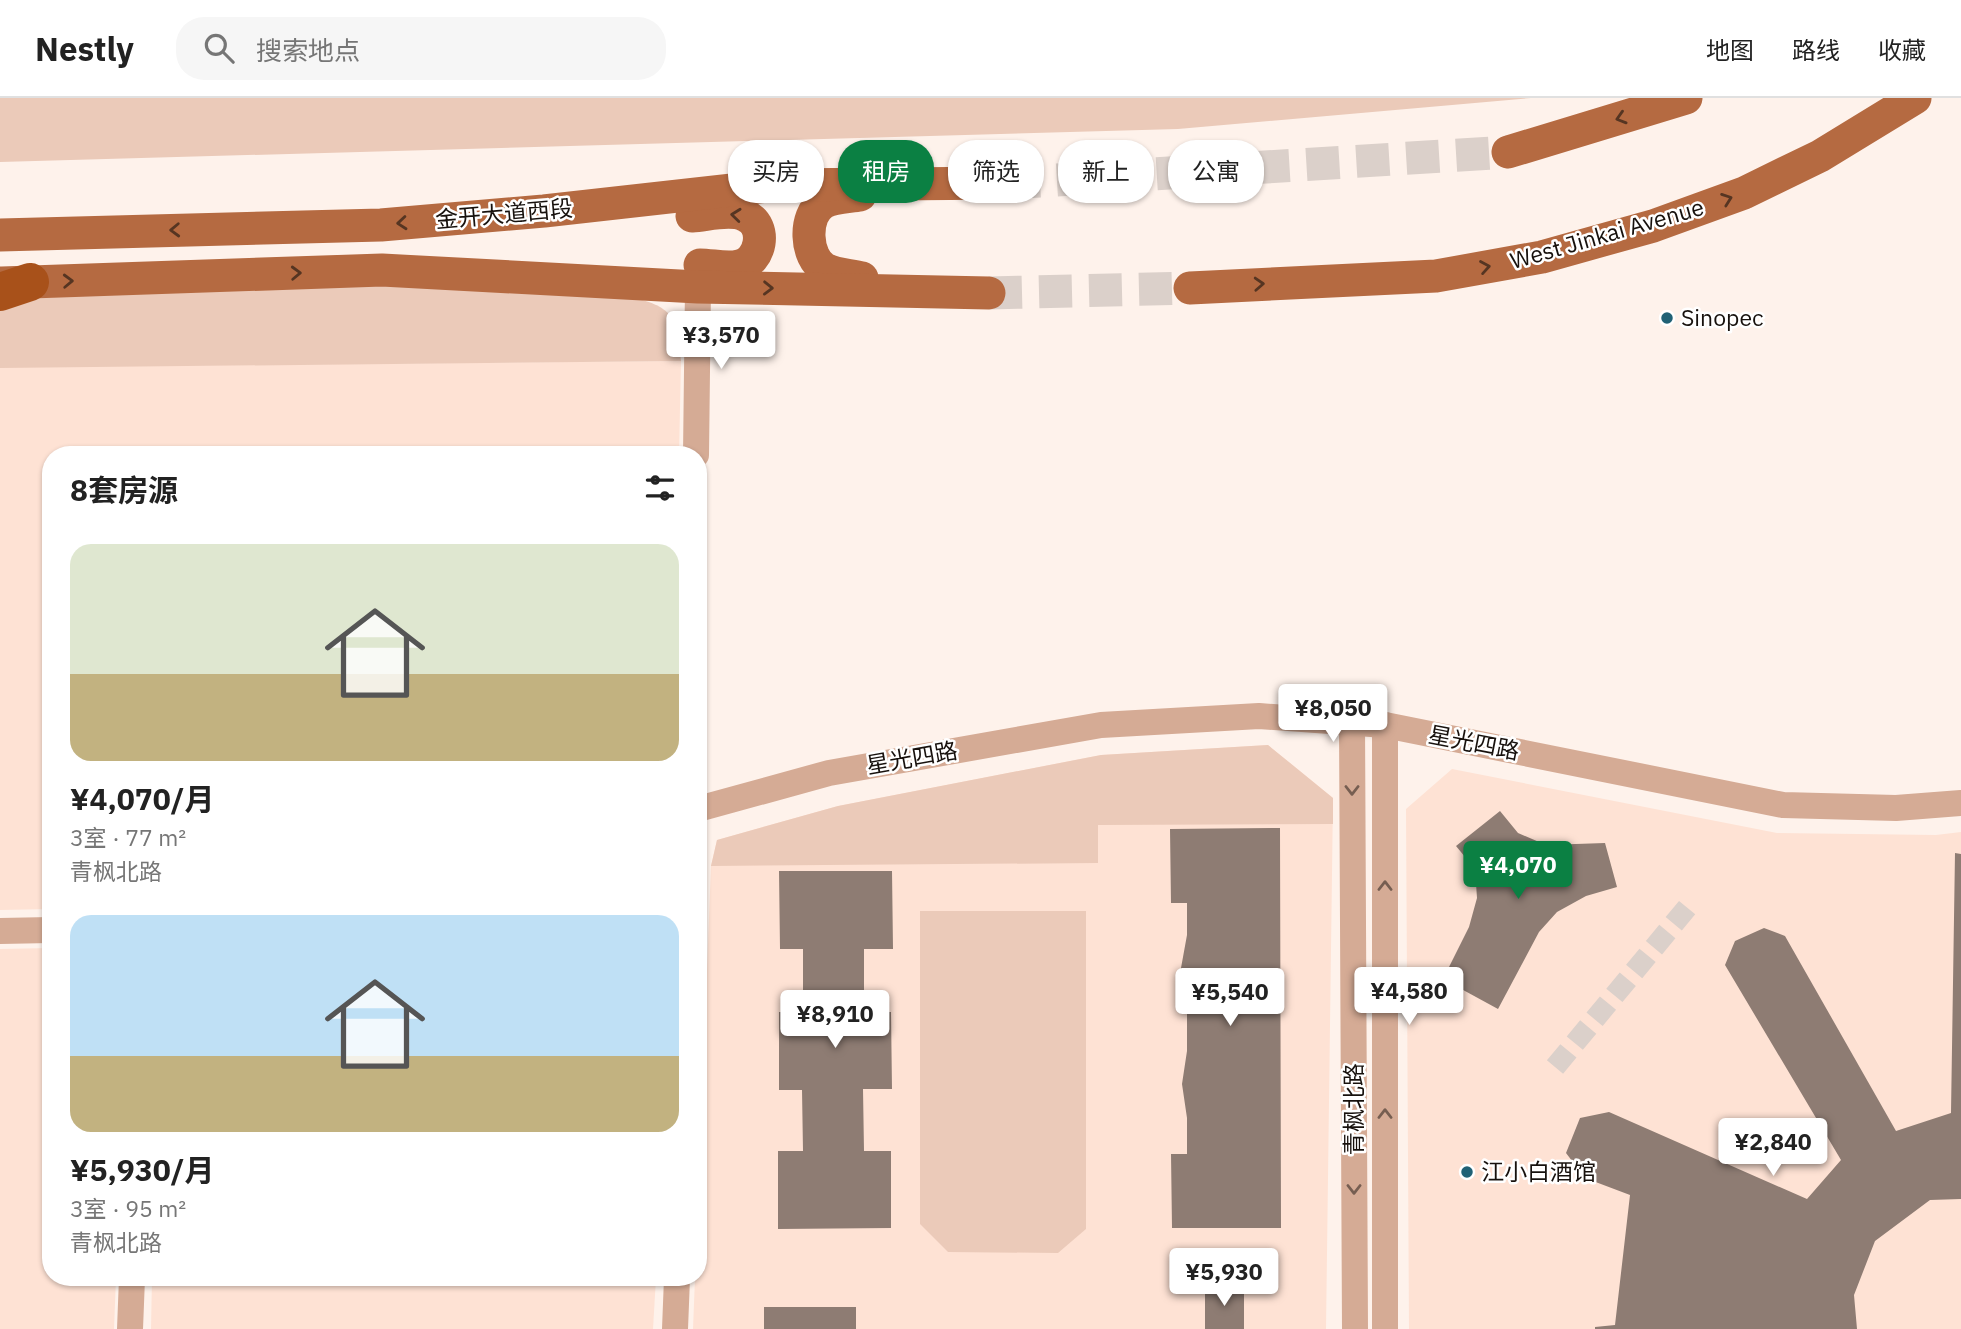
<!DOCTYPE html>
<html lang="zh">
<head>
<meta charset="utf-8">
<style>
  body { margin:0; font-family:"IBM Plex Sans","Noto Sans SC",sans-serif; background:#f6f6f6; color:#222; height:100vh; display:flex; flex-direction:column; font-size:26px; white-space:nowrap }
  * { box-sizing:border-box; margin:0 }
  p { font-size:23px; color:#767676 }
  .icon { flex:none; width:38px; height:38px; fill:none; stroke:currentColor; stroke-width:2; stroke-linecap:round; stroke-linejoin:round }
  .map { position:relative; flex:1; overflow:hidden }
  .sheet { position:absolute; left:42px; top:348px; width:665px; height:840px; display:flex; flex-direction:column; background:#fff; border-radius:28px; box-shadow:0 2px 5px #0004 }
  .sheet>* { flex:none }
  .top-card { position:absolute; left:728px; top:42px; width:665px; height:63px; display:flex; gap:14px }
  .price { position:absolute; translate:-50% -60px; padding:0 16px; border-radius:7px; background:#fff; color:#222; font-size:23px; line-height:46px; filter:drop-shadow(0 2px 4px #0008) }
  .price::after { content:''; position:absolute; left:50%; top:42px; width:21px; height:16px; margin-left:-10px; background:inherit; clip-path:polygon(0 0,100% 0,50% 100%) }
  .price.active { background:#0b8043; color:#fff }
  ul { padding:0; list-style:none }
  li { display:grid; align-content:center; gap:14px; height:371px; padding:0 28px }
  li span { display:grid; place-items:center; height:217px; border-radius:21px; color:#555 }
  li>.icon { margin-inline-start:auto }
  span .icon { width:126px; height:126px; fill:#fffc; stroke-width:1 }
  li b { font-size:30px }
  h2 { display:flex; justify-content:space-between; align-items:center; height:84px; padding:0 28px; font-size:30px }
  .tag { padding:0 24px; border-radius:28px; background:#fff; box-shadow:0 2px 5px #0004; font-size:24px; line-height:63px }
  .tag.active { background:#0b8043; color:#fff }
  header { display:flex; align-items:center; gap:42px; box-sizing:border-box; height:98px; padding:0 35px; background:#fff; border-bottom:2px solid #e0e0e0 }
  header strong { font-size:33px }
  nav { display:flex; gap:38px; margin-inline-start:auto; font-size:24px }
  .search { width:490px; height:63px; background:#f6f6f6; display:flex; align-items:center; gap:18px; box-sizing:border-box; padding:0 24px; border-radius:28px; color:#767676; font-size:26px }
  .map>svg:first-child { display:block }
</style>
</head>
<body>
<header>
<strong>Nestly</strong>
<div class="search"><svg class="icon" aria-label="search" viewBox="0 0 24 24"><circle cx="10" cy="10" r="6"/><path d="M15 15l6 6"/></svg>搜索地点</div>
<nav><a>地图</a><a>路线</a><a>收藏</a></nav>
</header>
<div class="map">
<svg width="1961" height="1231" viewBox="0 0 1961 1231">
  <rect width="100%" height="100%" fill="#fef2eb"/>
  <g fill="#fee2d4">
    <path d="M681,263L679,357H51V811L0,812V269Z"/>
    <path d="M1268,647L1333,700L1326,1231H693L695,1180H698V1105L711,768L717,742L838,708L1101,657Z"/>
    <path d="M1452,671L1777,735L1936,737L1961,734V1231H1409L1406,711Z"/>
    <path d="M51,850V1180H116L114,1231H0V851Z"/>
    <path d="M152,1180H656L653,1231H151Z"/>
  </g>
  <g fill="#ebcab9">
    <path d="M0,0H1531L1178,31L0,64Z"/>
    <path d="M372,186L631,199C675,209 677,221 681,263L0,270V207L30,200Z"/>
    <path d="M1268,647L1333,700V726L1098,727V765L711,768L717,742L838,708L1101,657Z"/>
    <path d="M920,813H1086V1131L1058,1155L948,1154L920,1126Z"/>
  </g>
  <g fill="#8e7c73">
    <path d="M1500,713L1518,735L1546,747L1605,745L1617,789L1586,798L1557,814L1539,834L1498,911L1443,881L1469,829L1477,800L1475,771L1456,748Z"/>
    <path d="M1280,730L1281,1130H1172L1171,1056H1187V1020L1182,986L1187,953V905L1181,870L1187,837V805H1171L1170,731Z"/>
    <path d="M1955,755L1961,756V1101L1930,1102L1875,1143L1854,1197L1857,1231H1595V1229L1615,1227L1630,1097L1585,1080L1566,1055L1580,1020L1609,1014L1807,1101L1841,1062L1725,867L1735,843L1764,830L1785,838L1896,1033L1951,1015Z"/>
    <path d="M779,773H892L893,851H864V914H891L892,991H863L864,1053H891V1130L778,1131V1053H803L802,992H779V914H803V851H780Z"/>
    <rect x="1205" y="1190" width="39" height="41"/>
    <rect x="764" y="1209" width="92" height="22"/>
  </g>
  <g fill="none" stroke-linecap="round" stroke-linejoin="round">
    <path stroke="#dbd0ca" stroke-width="21" stroke-dasharray="21 10" stroke-linecap="butt" d="M1555,969L1691,805"/>
    <g stroke="#dbd0ca" stroke-width="33" stroke-dasharray="33 17" stroke-linecap="butt">
      <path d="M1007,85L1508,54"/>
      <path d="M989,195L1190,190"/>
    </g>
    <g stroke="#d5ab95" stroke-width="26">
      <path d="M696,357L698,189"/>
      <path d="M1352,623L1355,1231"/>
      <path d="M698,711L829,675L1101,627L1259,618L1385,627L1783,707L1896,710L1961,705"/>
      <path d="M0,833L51,832"/>
      <path d="M130,1231L132,1180"/>
      <path d="M675,1231L677,1180"/>
      <path d="M1385,1231V627"/>
    </g>
    <g stroke="#b56a41" stroke-width="33">
      <path d="M1508,54L1686,0"/>
      <path d="M860,97C849,99 832,99 823,105C803,117 805,160 825,171C835,177 851,177 862,180"/>
      <path d="M692,118C708,117 732,110 746,118C768,128 761,164 739,168C727,171 712,167 700,167"/>
      <path d="M0,137L381,127L544,113L776,87L1007,85"/>
      <path d="M2,185L382,172L698,189L989,195"/>
      <path d="M1190,190L1436,178L1542,159L1653,128L1744,95L1820,58L1915,0"/>
    </g>
    <path stroke="#a8511a" stroke-width="38" d="M0,194L30,184"/>
  </g>
  <defs><path id="oneway-chevron" d="M-2-3.5L2.5 0L-2 3.5" fill="none" stroke-width="1.6" stroke-linecap="round" stroke-linejoin="round" transform="scale(1.75)"/></defs>
  <g stroke="#563522">
    <use href="#oneway-chevron" transform="translate(1621 20) rotate(163)"/>
    <use href="#oneway-chevron" transform="translate(1727 101) rotate(-20)"/>
    <use href="#oneway-chevron" transform="translate(736 117) rotate(-174)"/>
    <use href="#oneway-chevron" transform="translate(402 125) rotate(175)"/>
    <use href="#oneway-chevron" transform="translate(175 132) rotate(178)"/>
    <use href="#oneway-chevron" transform="translate(1485 169) rotate(-10)"/>
    <use href="#oneway-chevron" transform="translate(296 175) rotate(-2)"/>
    <use href="#oneway-chevron" transform="translate(68 183) rotate(-2)"/>
    <use href="#oneway-chevron" transform="translate(1259 186) rotate(-3)"/>
    <use href="#oneway-chevron" transform="translate(768 190) rotate(1)"/>
  </g>
  <g stroke="#765e51">
    <use href="#oneway-chevron" transform="translate(1352 692) rotate(90)"/>
    <use href="#oneway-chevron" transform="translate(1385 788) rotate(-90)"/>
    <use href="#oneway-chevron" transform="translate(1385 1016) rotate(-90)"/>
    <use href="#oneway-chevron" transform="translate(1354 1091) rotate(90)"/>
  </g>
  <g fill="#206175" stroke="#fff" stroke-width="2.5">
    <circle cx="1667" cy="220" r="7"/>
    <circle cx="1467" cy="1074" r="7"/>
  </g>
  <g text-anchor="middle" stroke-width="5" stroke-linejoin="round" paint-order="stroke">
    <g font-size="23" fill="#17110d" stroke="#fff">
      <text transform="translate(504 116) rotate(-5)" y="8">金开大道西段</text>
      <text transform="translate(1607 136) rotate(-16)" y="8">West Jinkai Avenue</text>
      <text transform="translate(1474 645) rotate(11)" y="8">星光四路</text>
      <text transform="translate(912 660) rotate(-10)" y="8">星光四路</text>
      <text transform="translate(1354 1011) rotate(-90)" y="8">青枫北路</text>
    </g>
    <g font-size="23" fill="#17110d" stroke="#fff" text-anchor="start">
      <text x="1681" y="228">Sinopec</text>
      <text x="1481" y="1082">江小白酒馆</text>
    </g>
  </g>
</svg>
<b class="price" style="left:721px;top:273px">¥3,570</b>
<b class="price" style="left:1333px;top:646px">¥8,050</b>
<b class="price active" style="left:1518px;top:803px">¥4,070</b>
<b class="price" style="left:1409px;top:929px">¥4,580</b>
<b class="price" style="left:1230px;top:930px">¥5,540</b>
<b class="price" style="left:835px;top:952px">¥8,910</b>
<b class="price" style="left:1773px;top:1080px">¥2,840</b>
<b class="price" style="left:1224px;top:1210px">¥5,930</b>
<div class="top-card">
<a class="tag">买房</a>
<a class="tag active">租房</a>
<a class="tag">筛选</a>
<a class="tag">新上</a>
<a class="tag">公寓</a>
</div>
<section class="sheet">
<h2>8套房源<svg class="icon" aria-label="filters" viewBox="0 0 24 24"><path d="M4 7h16M4 17h16"/><circle cx="9" cy="7" r="2"/><circle cx="15" cy="17" r="2"/></svg></h2>
<ul>
<li><span style="background:linear-gradient(#dfe7d0 60%,#c2b280 0)"><svg class="icon" aria-label="home" viewBox="0 0 24 24"><path d="M3 11l9-7 9 7M6 9v11h12V9"/></svg></span><div><b>¥4,070/月</b><p>3室 · 77 m²</p><p>青枫北路</p></div></li>
<li><span style="background:linear-gradient(#bfe0f5 65%,#c2b280 0)"><svg class="icon" aria-label="home" viewBox="0 0 24 24"><path d="M3 11l9-7 9 7M6 9v11h12V9"/></svg></span><div><b>¥5,930/月</b><p>3室 · 95 m²</p><p>青枫北路</p></div></li>
</ul>
</section>
</div>
</body>
</html>
